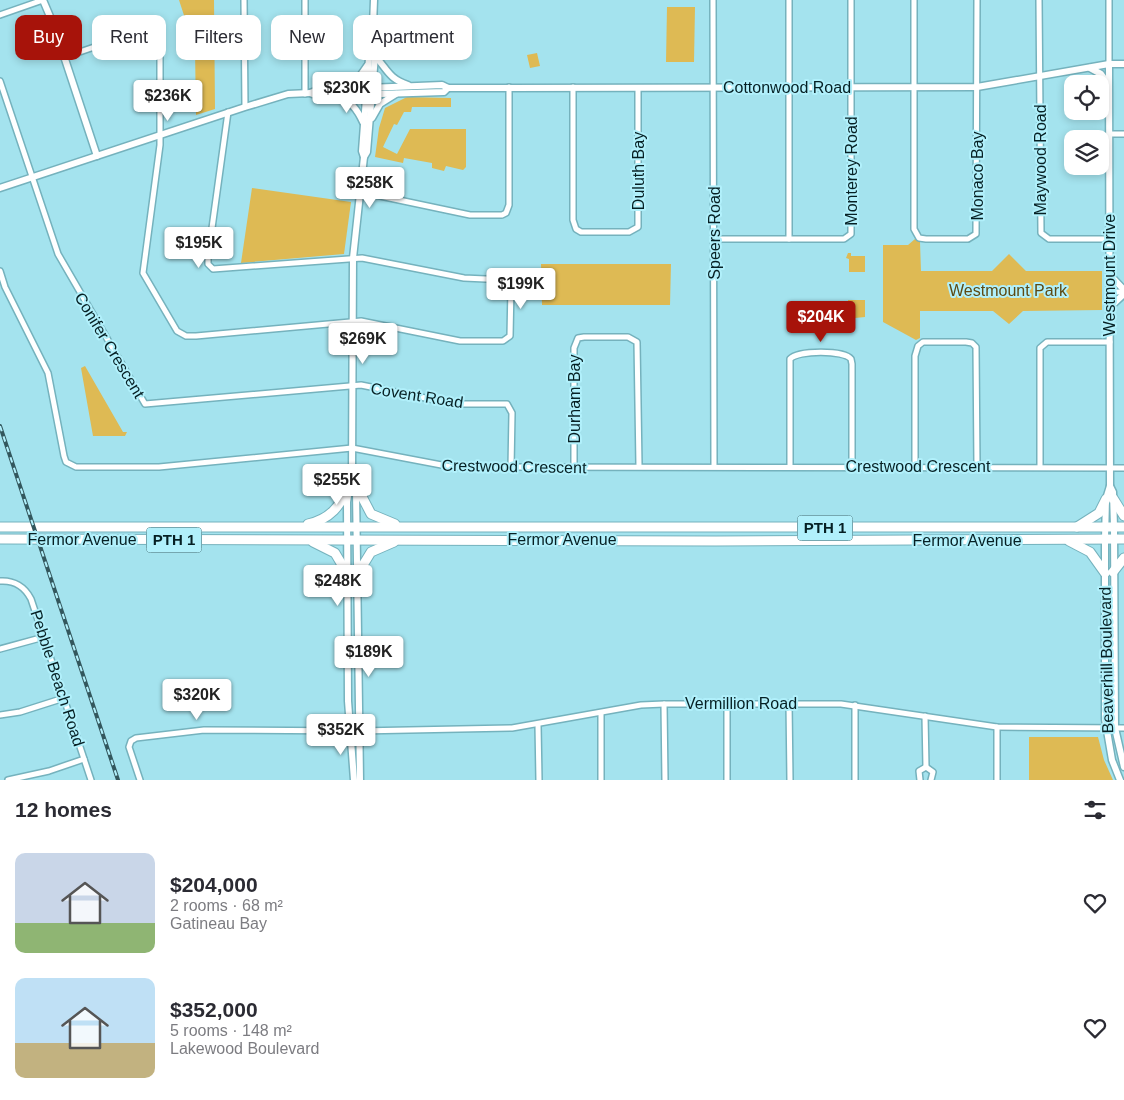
<!DOCTYPE html>
<html lang="en">
<head>
<meta charset="utf-8">
<style>
  body { margin:0; font-family:Arial,sans-serif; background:#f7f7f7; color:#2b2b33; height:100vh; display:flex; flex-direction:column; font-size:19px; white-space:nowrap }
  * { box-sizing:border-box; margin:0 }
  p { font-size:16px; color:#7c7c81 }
  .icon { flex:none; width:28px; height:28px; fill:none; stroke:currentColor; stroke-width:2; stroke-linecap:round; stroke-linejoin:round }
  .map { position:relative; height:780px; overflow:hidden }
  .drawer { display:flex; flex-direction:column; background:#fff; flex:1 }
  .drawer>* { flex:none }
  .hud { position:absolute; left:15px; top:15px; width:500px; height:45px; display:flex; gap:10px }
  .fabs { position:absolute; left:1064px; top:75px; display:grid; gap:10px }
  .fabs a { display:grid; place-items:center; width:45px; height:45px; border-radius:10px; background:#fff; box-shadow:0 2px 8px #0003; font-size:25px }
  .price { position:absolute; translate:-50% -42px; padding:0 11px; border-radius:5px; background:#fff; color:#222; font-size:16px; line-height:32px; filter:drop-shadow(0 1px 2px #0008) }
  .price::after { content:''; position:absolute; left:50%; top:30px; width:15px; height:11px; margin-left:-8px; background:inherit; clip-path:polygon(0 0,100% 0,50% 100%) }
  .price.current { background:#a7130a; color:#fff }
  ul { padding:0; list-style:none }
  li { display:flex; align-items:center; gap:15px; height:125px; padding:0 15px }
  li span { display:grid; place-items:center; flex:none; width:140px; height:100px; border-radius:10px; color:#555 }
  li>.icon { margin-inline-start:auto }
  span .icon { width:60px; height:60px; fill:#fffc; stroke-width:1 }
  li b { font-size:21px }
  h2 { display:flex; justify-content:space-between; align-items:center; height:60px; padding:0 15px; font-size:21px }
  .chip { padding:0 18px; border-radius:10px; background:#fff; box-shadow:0 2px 8px #0003; font-size:18px; line-height:45px }
  .chip.current { background:#a7130a; color:#fff }
  .map>svg:first-child { display:block }
</style>
</head>
<body>
<div class="map">
<svg width="1124" height="780" viewBox="0 0 1124 780">
  <rect width="100%" height="100%" fill="#a4e3ee"/>
  <g fill="#deba54">
    <path d="M179,0H214L215,109L196,115L195,49Z"/>
    <path d="M667,7H695L694,62H666Z"/>
    <path d="M537,53L540,66L530,68L527,55Z"/>
    <path d="M407,97L451,98V107H412L411,112H404L397,125L394,124L383,147L397,154L410,129H466V167L463,170L446,166L444,171L432,168V163L404,158L403,163L375,157L379,128L385,108Z"/>
    <path d="M252,188L351,202L344,254L241,263Z"/>
    <path d="M915,239L920,242L921,271H992L1009,254L1026,271H1102V310L1023,311L1009,324L993,311H920V338L916,340L883,322V245H908Z"/>
    <path d="M848,253H851V256H865V272H849V259L846,258Z"/>
    <path d="M541,264H671L670,305H542Z"/>
    <path d="M848,300H865V317L845,319V313H848Z"/>
    <path d="M85,366L123,432H127L125,436H93L81,368Z"/>
    <path d="M1029,737H1098L1104,760L1113,780H1029Z"/>
  </g>
  <g fill="none" stroke-linecap="round" stroke-linejoin="round">
    <g stroke="#75b2bd" stroke-width="8">
      <g id="minor">
        <path d="M244,0L245,107"/>
        <path d="M713,0L714,466"/>
        <path d="M789,0V239"/>
        <path d="M914,0V229L919,238L926,239H968L976,234L977,0"/>
        <path d="M1039,0L1041,233L1049,239H1108"/>
        <path d="M1109,0V64"/>
        <path d="M0,15L43,0"/>
        <path d="M65,57L144,30L149,29L156,35L160,48V145L143,273L177,331L186,336H196L361,321L460,341H503L510,336L511,287L507,280L464,278L362,258L213,269L208,264V257L228,112"/>
        <path d="M0,81L58,254L145,404L361,385L455,404H507L512,413L511,467"/>
        <path d="M573,87V220L576,229L581,232H629L638,227V88"/>
        <path d="M305,94V0"/>
        <path d="M1109,134H1124"/>
        <path d="M361,192L470,215H502L506,213L509,205V87"/>
        <path d="M714,239H844L851,234V0"/>
        <path d="M0,271L5,287L48,373L64,456L66,462L76,467H159L352,448L452,467L1124,468"/>
        <path d="M1110,292H1124"/>
        <path d="M790,466V359C798,350 844,350 851,359L852,364V466"/>
        <path d="M915,466V356L918,346L923,342H966L972,343L976,347L977,466"/>
        <path d="M1040,466V348L1047,342H1110"/>
        <path d="M574,467V348L578,338L584,337H628L637,342L639,466"/>
        <path d="M0,581C14,580 25,587 31,599L91,780"/>
        <path d="M0,649L44,637"/>
        <path d="M727,703V780"/>
        <path d="M789,703L790,780"/>
        <path d="M664,704L665,780"/>
        <path d="M601,713V780"/>
        <path d="M0,715L20,712L64,698"/>
        <path d="M925,716L926,767"/>
        <path d="M538,725L539,780"/>
        <path d="M8,780L49,771L84,759"/>
        <path d="M140,780L129,747L131,741L136,738L204,730L359,731L512,728L641,705L664,704H841L997,727L1124,728"/>
        <path d="M855,780V705"/>
        <path d="M920,780L919,771L926,767L933,772L931,780"/>
        <path d="M997,780V727"/>
      </g>
    </g>
    <g stroke="#75b2bd" stroke-width="9">
      <g id="tertiary">
        <path d="M43,0L54,26L97,156"/>
        <path d="M375,56C388,70 388,78 408,85"/>
        <path d="M1109,64L1110,486L1106,499L1105,539V719L1112,760L1120,780"/>
        <path d="M1090,68L1101,74L1108,84"/>
        <path d="M344,89L358,79L367,66"/>
        <path d="M310,93L318,96L444,92L448,88"/>
        <path d="M339,96C352,103 357,109 363,122"/>
        <path d="M372,118L380,104L396,94"/>
        <path d="M364,157L362,151L369,58L372,51L374,0"/>
        <path d="M0,188L245,107L288,94L310,93L318,90L442,85L448,88L977,87L1109,64H1124"/>
        <path d="M1110,275L1124,290"/>
        <path d="M1110,307L1124,294"/>
        <path d="M1110,486L1113,492L1114,527L1115,728L1124,767"/>
        <path d="M356,490L360,780"/>
        <path d="M354,780L348,701L347,502L352,472L353,258L364,157L367,152L375,56L372,51"/>
      </g>
    </g>
    <g stroke="#75b2bd" stroke-width="11">
      <g id="trunk">
        <path d="M356,485L371,514L395,524"/>
        <path d="M1113,498L1124,516"/>
        <path d="M308,524C330,519 341,506 349,485"/>
        <path d="M0,527H1124"/>
        <path d="M1077,527L1099,513L1106,499"/>
        <path d="M0,539L716,541L1124,539"/>
        <path d="M1069,541L1090,552L1105,573"/>
        <path d="M313,542L335,553L348,575"/>
        <path d="M1113,572L1124,558"/>
        <path d="M357,575L371,552L394,542"/>
      </g>
    </g>
    <use href="#minor" stroke="#fff" stroke-width="5"/>
    <use href="#tertiary" stroke="#fff" stroke-width="6"/>
    <use href="#trunk" stroke="#fff" stroke-width="9"/>
    <g stroke="#33575d" stroke-width="4">
      <path id="rail" d="M0,426L118,780"/>
    </g>
    <use href="#rail" stroke="#b1f0fb" stroke-width="2" stroke-dasharray="5.5" stroke-linecap="butt"/>
  </g>
  <g text-anchor="middle" stroke-width="4" stroke-linejoin="round" paint-order="stroke">
    <g fill="#b1f0fb" stroke="#395e64" stroke-width="1">
      <rect x="797.5" y="515.5" width="55" height="25" rx="4"/>
      <rect x="146.5" y="527.5" width="55" height="25" rx="4"/>
    </g>
    <g font-size="15" font-weight="bold" fill="#062024">
      <text x="825" y="533">PTH 1</text>
      <text x="174" y="545">PTH 1</text>
    </g>
    <g font-size="16" fill="#062024" stroke="#b1f0fb">
      <text x="787" y="93">Cottonwood Road</text>
      <text transform="translate(1040 160) rotate(-90)" y="6">Maywood Road</text>
      <text transform="translate(638 171) rotate(-90)" y="6">Duluth Bay</text>
      <text transform="translate(851 171) rotate(-90)" y="6">Monterey Road</text>
      <text transform="translate(977 176) rotate(-90)" y="6">Monaco Bay</text>
      <text transform="translate(714 233) rotate(-90)" y="6">Speers Road</text>
      <text transform="translate(1109 275) rotate(-90)" y="6">Westmount Drive</text>
      <text transform="translate(110 345) rotate(59)" y="6">Conifer Crescent</text>
      <text transform="translate(417 395) rotate(9)" y="6">Covent Road</text>
      <text transform="translate(574 399) rotate(-90)" y="6">Durham Bay</text>
      <text transform="translate(514 466) rotate(1)" y="6">Crestwood Crescent</text>
      <text x="918" y="472">Crestwood Crescent</text>
      <text x="82" y="545">Fermor Avenue</text>
      <text x="562" y="545">Fermor Avenue</text>
      <text x="967" y="546">Fermor Avenue</text>
      <text transform="translate(1106 660) rotate(-91)" y="6">Beaverhill Boulevard</text>
      <text transform="translate(58 678) rotate(72)" y="6">Pebble Beach Road</text>
      <text x="741" y="709">Vermillion Road</text>
    </g>
    <g font-size="16" fill="#5d4a13" stroke="#b1f0fb">
      <text x="1008" y="296">Westmount Park</text>
    </g>
  </g>
</svg>
<div class="fabs">
<a><svg class="icon" aria-label="locate" viewBox="0 0 24 24"><circle cx="12" cy="12" r="6"/><path d="M12 2v4M12 18v4M2 12h4M18 12h4"/></svg></a>
<a><svg class="icon" aria-label="layers" viewBox="0 0 24 24"><path d="M12 4l9 5-9 5-9-5zM3 14l9 5 9-5"/></svg></a>
</div>
<b class="price" style="left:347px;top:114px">$230K</b>
<b class="price" style="left:168px;top:122px">$236K</b>
<b class="price" style="left:370px;top:209px">$258K</b>
<b class="price" style="left:199px;top:269px">$195K</b>
<b class="price" style="left:521px;top:310px">$199K</b>
<b class="price current" style="left:821px;top:343px">$204K</b>
<b class="price" style="left:363px;top:365px">$269K</b>
<b class="price" style="left:337px;top:506px">$255K</b>
<b class="price" style="left:338px;top:607px">$248K</b>
<b class="price" style="left:369px;top:678px">$189K</b>
<b class="price" style="left:197px;top:721px">$320K</b>
<b class="price" style="left:341px;top:756px">$352K</b>
<div class="hud">
<a class="chip current">Buy</a>
<a class="chip">Rent</a>
<a class="chip">Filters</a>
<a class="chip">New</a>
<a class="chip">Apartment</a>
</div>
</div>
<section class="drawer">
<h2>12 homes<svg class="icon" aria-label="filters" viewBox="0 0 24 24"><path d="M4 7h16M4 17h16"/><circle cx="9" cy="7" r="2"/><circle cx="15" cy="17" r="2"/></svg></h2>
<ul>
<li><span style="background:linear-gradient(#c9d6e8 70%,#8fb573 0)"><svg class="icon" aria-label="home" viewBox="0 0 24 24"><path d="M3 11l9-7 9 7M6 9v11h12V9"/></svg></span><div><b>$204,000</b><p>2 rooms · 68 m²</p><p>Gatineau Bay</p></div><svg class="icon" aria-label="heart" viewBox="0 0 24 24"><path d="M12 20l-8-8c-3-5 5-10 8-4 3-6 11-1 8 4z"/></svg></li>
<li><span style="background:linear-gradient(#bfe0f5 65%,#c2b280 0)"><svg class="icon" aria-label="home" viewBox="0 0 24 24"><path d="M3 11l9-7 9 7M6 9v11h12V9"/></svg></span><div><b>$352,000</b><p>5 rooms · 148 m²</p><p>Lakewood Boulevard</p></div><svg class="icon" aria-label="heart" viewBox="0 0 24 24"><path d="M12 20l-8-8c-3-5 5-10 8-4 3-6 11-1 8 4z"/></svg></li>
</ul>
</section>
</body>
</html>
